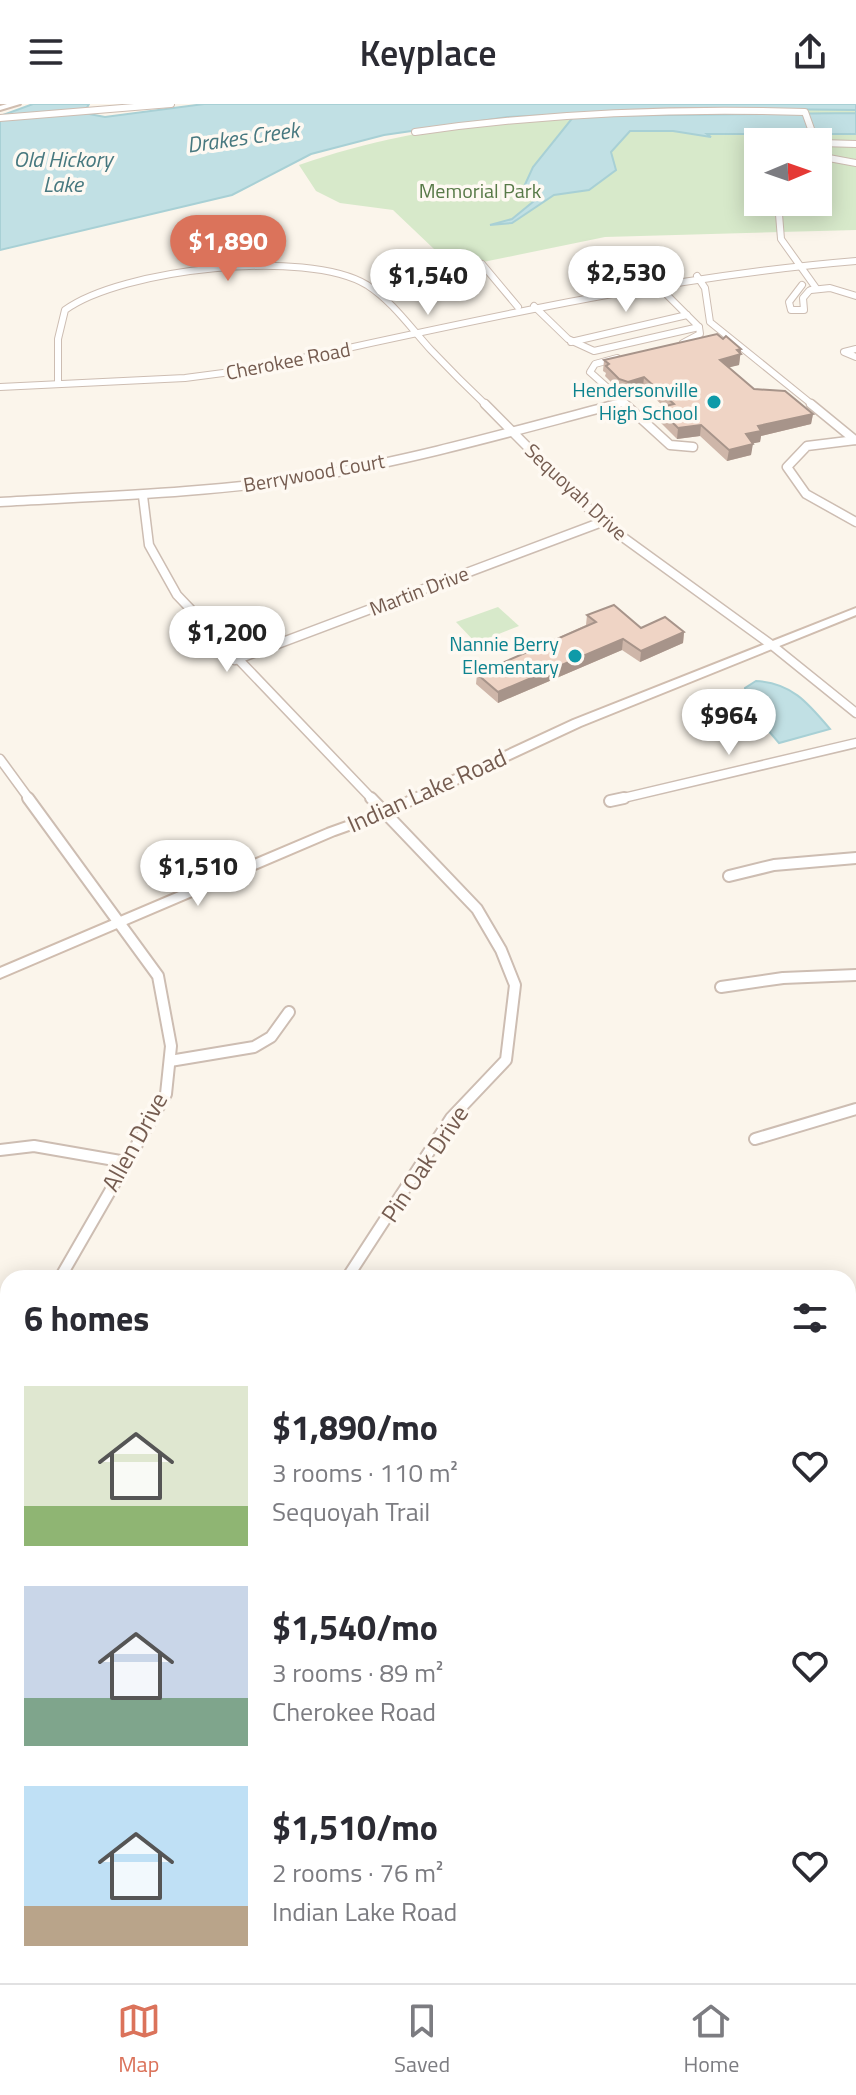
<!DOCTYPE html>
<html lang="en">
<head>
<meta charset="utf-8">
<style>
  body { margin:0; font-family:"Titillium Web",sans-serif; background:#f7f7f7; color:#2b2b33; height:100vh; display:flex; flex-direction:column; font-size:30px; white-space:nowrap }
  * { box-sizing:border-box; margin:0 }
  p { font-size:26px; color:#7c7c81 }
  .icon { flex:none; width:44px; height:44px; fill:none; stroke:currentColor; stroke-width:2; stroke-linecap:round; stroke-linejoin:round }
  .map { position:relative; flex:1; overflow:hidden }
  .details { position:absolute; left:0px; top:1166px; width:856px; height:714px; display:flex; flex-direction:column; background:#fff; border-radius:24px 24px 0 0; box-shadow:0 4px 20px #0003 }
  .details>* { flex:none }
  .needle { width:52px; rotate:88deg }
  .fabs { position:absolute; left:744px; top:24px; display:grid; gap:16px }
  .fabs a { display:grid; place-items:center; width:88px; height:88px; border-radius:0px; background:#fff; box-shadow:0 4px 20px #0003; font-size:40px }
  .price { position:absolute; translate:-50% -68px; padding:0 18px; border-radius:28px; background:#fff; color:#222; font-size:26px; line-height:52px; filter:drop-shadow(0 2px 4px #0008) }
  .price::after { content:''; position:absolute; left:50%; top:48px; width:24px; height:18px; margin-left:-12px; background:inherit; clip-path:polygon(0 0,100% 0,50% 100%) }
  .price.current { background:#db735b; color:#fff }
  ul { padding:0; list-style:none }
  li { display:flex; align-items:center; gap:24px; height:200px; padding:0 24px }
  li span { display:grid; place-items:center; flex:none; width:224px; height:160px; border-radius:0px; color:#555 }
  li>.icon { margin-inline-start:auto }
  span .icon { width:96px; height:96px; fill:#fffc; stroke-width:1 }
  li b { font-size:34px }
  h2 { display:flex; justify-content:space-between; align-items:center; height:96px; padding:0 24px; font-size:34px }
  header { display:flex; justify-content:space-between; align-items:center; height:104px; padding:0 24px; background:#fff; font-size:36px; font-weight:600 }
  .menu { display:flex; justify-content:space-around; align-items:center; height:112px; border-top:2px solid #e1e1e2; background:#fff; font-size:22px; color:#7c7c81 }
  .menu a { display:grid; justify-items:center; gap:4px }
  .menu .current { color:#db735b }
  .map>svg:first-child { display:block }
</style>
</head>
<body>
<header><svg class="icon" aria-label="menu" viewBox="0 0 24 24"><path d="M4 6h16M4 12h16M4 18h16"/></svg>Keyplace<svg class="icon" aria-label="share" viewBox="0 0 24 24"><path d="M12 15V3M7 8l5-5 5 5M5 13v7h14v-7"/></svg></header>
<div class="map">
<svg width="856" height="1879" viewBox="0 0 856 1879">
  <rect width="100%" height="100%" fill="#fbf5eb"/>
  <g fill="#d7e9ca" fill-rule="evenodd">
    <path d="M856,0V126L605,133L454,164L393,106L340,99L316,87L299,61C470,0 674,7 856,0ZM758,38H818V98H758Z"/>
    <path d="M498,503L519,522L476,539L456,518Z"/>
  </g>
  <g fill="#c1e0e4" stroke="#a8d0d5" stroke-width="2">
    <path d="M33,0H89L84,9L105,13L204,0H856V30H707L711,33L673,27H630L611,48L616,66L589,86L554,91L512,119L490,121L512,115L534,97L522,87L533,63L574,12L856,9V6L687,4L508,13L384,31L311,50L232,91L0,146V12Z"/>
    <path d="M756,577C792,579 808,599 830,625L779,639L747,602L745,584Z"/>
  </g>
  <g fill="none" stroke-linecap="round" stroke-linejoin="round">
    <g stroke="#cdbdb2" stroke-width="8">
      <g id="street-far3">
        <path d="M0,14L171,0"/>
        <path d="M415,28C545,9 674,4 805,8L815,36"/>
        <path d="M786,38L856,40"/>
        <path d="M818,52L856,59"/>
        <path d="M778,98L781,135L816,184"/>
        <path d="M482,160L518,203"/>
        <path d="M697,172L705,184L710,218L814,302"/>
        <path d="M654,178L699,223L700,230L683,239"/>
        <path d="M802,181L789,198L791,206H804L803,194L809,187"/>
        <path d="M811,186L830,184L856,192"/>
        <path d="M534,202L568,235L594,247L699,223"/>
        <path d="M571,238L687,211"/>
        <path d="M856,245L844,248L856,253"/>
        <path d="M617,254L595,260L590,268L628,302"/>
        <path d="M58,279V235L65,206C121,165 306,144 367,181C393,198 410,223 431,246C449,265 468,284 487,302"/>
        <path d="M0,283L185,274L246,266C449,223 649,174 856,157"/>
        <path d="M609,302L622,299"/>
      </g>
    </g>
    <g stroke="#cdbdb2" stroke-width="11">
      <g id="street-far2">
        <path d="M485,300L602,418L773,542L856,609"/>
        <path d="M625,300L670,341L693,343"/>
        <path d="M811,300L855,336"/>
        <path d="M856,336L807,342L787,363L806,390L856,418"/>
        <path d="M143,392L149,441L177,491L373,696"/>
        <path d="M0,398C105,392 211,389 315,372C417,355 517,326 617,300"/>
        <path d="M235,556L602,418"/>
        <path d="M0,655L30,696"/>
        <path d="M615,696L856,639"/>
      </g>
    </g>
    <g stroke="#cdbdb2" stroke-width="14">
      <g id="street-far1">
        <path d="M28,694L158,872L171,942L166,990L60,1174"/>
        <path d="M610,697L624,694"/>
        <path d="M729,772L774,761L856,754"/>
        <path d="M721,883L783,874L856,871"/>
        <path d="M170,957L254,943L271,933L289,908"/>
        <path d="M755,1035L856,1005"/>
        <path d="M0,1046L34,1042L126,1058"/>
        <path d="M347,1174L451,1014L506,956L515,881L501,846L477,805L371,694"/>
      </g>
    </g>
    <g stroke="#cdbdb2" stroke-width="17">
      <g id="street">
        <path d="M848,1224H856"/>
        <path d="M0,1324L8,1304"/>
        <path d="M0,1414L8,1416"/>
        <path d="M848,1500H856"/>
        <path d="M0,1707L8,1709"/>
        <path d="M253,1872L275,1879"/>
        <path d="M107,1879L110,1872"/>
      </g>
    </g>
    <g stroke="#d0bdaf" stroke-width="4">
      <g id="secondary">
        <path d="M7,0H20L0,6V2Z"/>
        <path d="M856,504V511L581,622L388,712L335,731L0,874V864L327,725L380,706L573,616Z"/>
      </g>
    </g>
    <use href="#street-far3" stroke="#fff" stroke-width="6"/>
    <use href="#street-far2" stroke="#fff" stroke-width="8"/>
    <use href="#street-far1" stroke="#fff" stroke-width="10"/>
    <use href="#street" stroke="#fff" stroke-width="13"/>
    <use href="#secondary" fill="#fff" fill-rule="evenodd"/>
  </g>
  <g fill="#ceb6a9">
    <path d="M723,235L741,245L739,261L729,263L754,285L813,310L811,320L761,332L760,338L752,339L751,351L727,357L700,332L677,335L657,315L658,304L664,303L643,283L627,288L618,285L605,272L606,269L603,267L604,256Z"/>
    <path d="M587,511L641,524L684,528L683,539L640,558L622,546L498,599L476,580L477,570L586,521Z"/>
  </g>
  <g fill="#a7948a">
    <path d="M741,245L739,261L719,266L720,256Z"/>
    <path d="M644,273L643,283L627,288L628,278Z"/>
    <path d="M813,310L811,320L761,332L760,338L745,341L746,330L758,322Z"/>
    <path d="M701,321L700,332L677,335L678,324Z"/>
    <path d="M753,340L751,351L727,357L729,346Z"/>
    <path d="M684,528L683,539L640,558L641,547Z"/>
    <path d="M623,535L622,546L498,599V588Z"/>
  </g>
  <g fill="#efd4c5" stroke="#a7948a" stroke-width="2">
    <path d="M717,230L723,235L726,232L741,245L737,246L741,250L720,256L754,285L785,287L813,310L758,322L761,327L746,330L753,340L729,346L701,321L678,324L658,304L674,300L644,273L628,278L619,275L606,262L609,260L604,256Z"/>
    <path d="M614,501L641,524L665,513L684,528L641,547L623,535L498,588L477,570L596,518L587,511Z"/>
  </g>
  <g fill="#0f9aa8" stroke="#fef9f2" stroke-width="3">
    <circle cx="714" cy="298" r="8"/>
    <circle cx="575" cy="552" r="8"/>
  </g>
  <g text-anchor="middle" stroke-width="7" stroke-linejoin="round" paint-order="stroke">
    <g font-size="20" fill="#587a48" stroke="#fef9f2">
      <text x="480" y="94">Memorial Park</text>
    </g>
    <g font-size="20" fill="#755c50" stroke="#fef9f2">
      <text transform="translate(288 257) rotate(-11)" y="7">Cherokee Road</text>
      <text transform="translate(314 369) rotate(-10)" y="7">Berrywood Court</text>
      <text transform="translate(576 388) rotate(43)" y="7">Sequoyah Drive</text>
      <text transform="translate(419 487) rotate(-21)" y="7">Martin Drive</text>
    </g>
    <g font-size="20" fill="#0d838f" stroke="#fef9f2" text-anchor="end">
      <text x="698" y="293">Hendersonville<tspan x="698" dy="23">High School</tspan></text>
      <text x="559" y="547">Nannie Berry<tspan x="559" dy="23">Elementary</tspan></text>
    </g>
    <g font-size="22" font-style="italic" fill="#47787f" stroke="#fef9f2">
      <text transform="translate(243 33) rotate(-8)" y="8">Drakes Creek</text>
      <text x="63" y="63">Old Hickory<tspan x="63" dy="25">Lake</tspan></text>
    </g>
    <g font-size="24" fill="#755c50" stroke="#fef9f2">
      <text transform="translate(427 687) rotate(-24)" y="8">Indian Lake Road</text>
      <text transform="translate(135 1038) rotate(-61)" y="8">Allen Drive</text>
      <text transform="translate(425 1060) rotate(-56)" y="8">Pin Oak Drive</text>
    </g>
  </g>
</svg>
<div class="fabs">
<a><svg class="needle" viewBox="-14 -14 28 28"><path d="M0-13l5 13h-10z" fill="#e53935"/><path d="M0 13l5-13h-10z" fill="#7c7c81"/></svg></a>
</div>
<b class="price current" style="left:228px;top:179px">$1,890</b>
<b class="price" style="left:626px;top:210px">$2,530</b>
<b class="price" style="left:428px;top:213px">$1,540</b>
<b class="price" style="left:227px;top:570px">$1,200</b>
<b class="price" style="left:729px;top:653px">$964</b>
<b class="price" style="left:198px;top:804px">$1,510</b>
<section class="details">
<h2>6 homes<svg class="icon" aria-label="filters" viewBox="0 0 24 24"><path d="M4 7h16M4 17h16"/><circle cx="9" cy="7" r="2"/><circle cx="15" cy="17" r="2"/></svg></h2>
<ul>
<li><span style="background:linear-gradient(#dfe7d0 75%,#8fb573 0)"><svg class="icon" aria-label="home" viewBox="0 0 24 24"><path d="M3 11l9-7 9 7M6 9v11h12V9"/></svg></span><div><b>$1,890/mo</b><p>3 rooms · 110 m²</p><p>Sequoyah Trail</p></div><svg class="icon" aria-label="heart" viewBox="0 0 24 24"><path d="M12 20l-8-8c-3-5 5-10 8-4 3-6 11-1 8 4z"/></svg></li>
<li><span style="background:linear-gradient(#c9d6e8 70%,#7fa58c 0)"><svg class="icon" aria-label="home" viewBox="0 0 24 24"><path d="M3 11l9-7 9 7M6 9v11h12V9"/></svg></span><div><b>$1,540/mo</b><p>3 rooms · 89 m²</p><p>Cherokee Road</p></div><svg class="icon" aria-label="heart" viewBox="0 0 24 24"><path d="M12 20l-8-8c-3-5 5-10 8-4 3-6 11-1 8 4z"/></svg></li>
<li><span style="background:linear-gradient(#bfe0f5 75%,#b9a48a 0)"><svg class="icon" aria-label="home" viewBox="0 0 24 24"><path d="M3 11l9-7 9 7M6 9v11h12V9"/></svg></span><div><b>$1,510/mo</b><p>2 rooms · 76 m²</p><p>Indian Lake Road</p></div><svg class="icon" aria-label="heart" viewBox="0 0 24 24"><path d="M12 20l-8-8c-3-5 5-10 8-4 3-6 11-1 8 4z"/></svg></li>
</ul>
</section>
</div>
<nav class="menu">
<a class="current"><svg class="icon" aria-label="map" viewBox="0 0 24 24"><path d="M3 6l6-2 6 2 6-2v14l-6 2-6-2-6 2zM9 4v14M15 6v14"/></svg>Map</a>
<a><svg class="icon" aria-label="saved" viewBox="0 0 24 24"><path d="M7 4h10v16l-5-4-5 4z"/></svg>Saved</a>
<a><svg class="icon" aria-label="home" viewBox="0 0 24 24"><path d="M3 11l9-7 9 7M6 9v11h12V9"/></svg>Home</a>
</nav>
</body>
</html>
